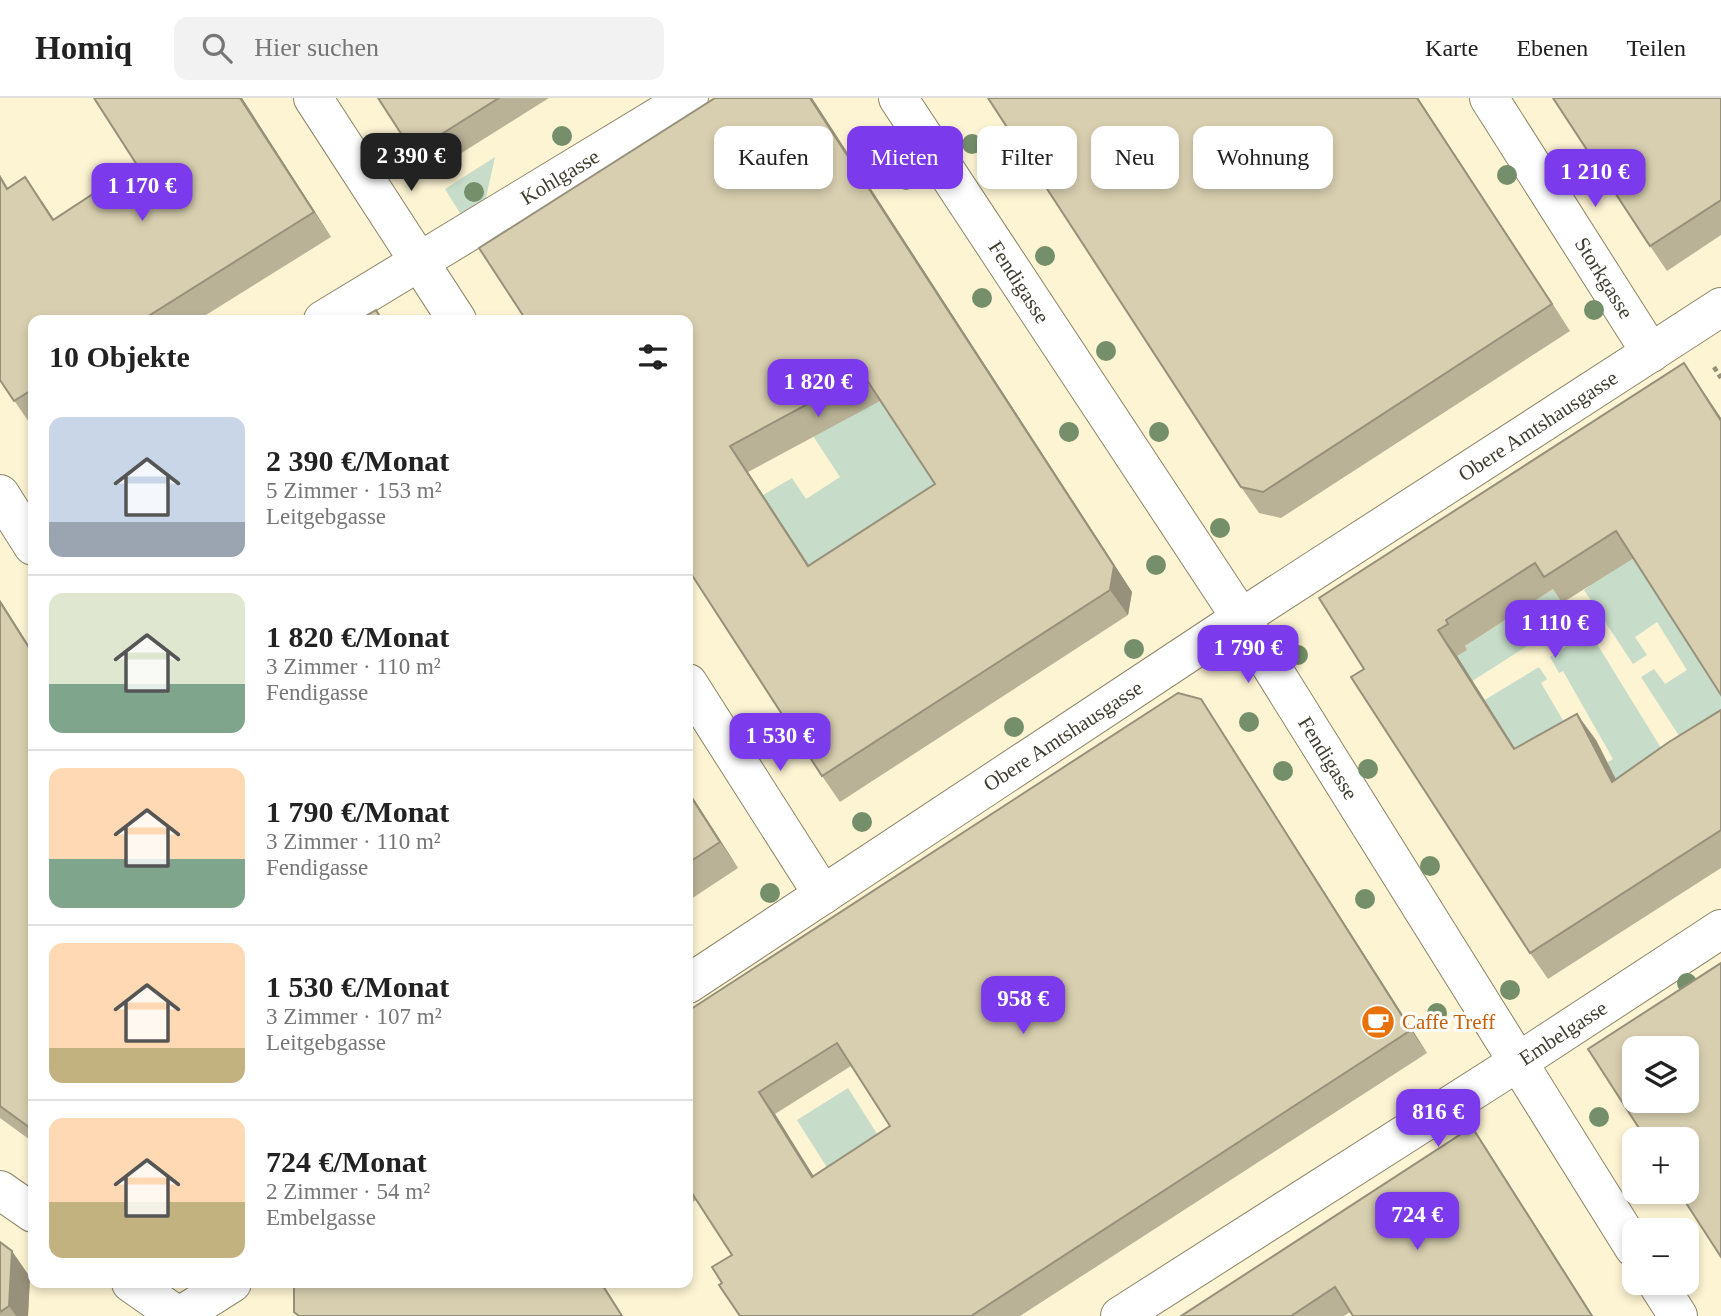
<!DOCTYPE html>
<html lang="de">
<head>
<meta charset="utf-8">
<style>
  body { margin:0; font-family:"Times New Roman",serif; background:#f2f2f2; color:#222; height:100vh; display:flex; flex-direction:column; font-size:26px; white-space:nowrap }
  * { box-sizing:border-box; margin:0 }
  p { font-size:23px; color:#767676 }
  .icon { flex:none; width:38px; height:38px; fill:none; stroke:currentColor; stroke-width:2; stroke-linecap:round; stroke-linejoin:round }
  .map { position:relative; flex:1; overflow:hidden }
  .side { position:absolute; left:28px; top:217px; width:665px; height:973px; display:flex; flex-direction:column; background:#fff; border-radius:14px; box-shadow:0 4px 10px #0003 }
  .side>* { flex:none }
  .top-card { position:absolute; left:714px; top:28px; width:665px; height:63px; display:flex; gap:14px }
  .tools { position:absolute; left:1622px; top:938px; display:grid; gap:14px }
  .tools a { display:grid; place-items:center; width:77px; height:77px; border-radius:14px; background:#fff; box-shadow:0 4px 10px #0003; font-size:35px }
  .price { position:absolute; translate:-50% -60px; padding:0 16px; border-radius:14px; background:#7c3aed; color:#fff; font-size:23px; line-height:46px; filter:drop-shadow(0 2px 4px #0008) }
  .price::after { content:''; position:absolute; left:50%; top:42px; width:21px; height:16px; margin-left:-10px; background:inherit; clip-path:polygon(0 0,100% 0,50% 100%) }
  .price.active { background:#222; color:#fff }
  ul { padding:0; list-style:none }
  li { display:flex; align-items:center; gap:21px; height:175px; padding:0 21px }
  li+li { border-top:2px solid #e0e0e0 }
  li span { display:grid; place-items:center; flex:none; width:196px; height:140px; border-radius:14px; color:#555 }
  li>.icon { margin-inline-start:auto }
  span .icon { width:84px; height:84px; fill:#fffc; stroke-width:1 }
  li b { font-size:30px }
  h2 { display:flex; justify-content:space-between; align-items:center; height:84px; padding:0 21px; font-size:30px }
  .chip { padding:0 24px; border-radius:14px; background:#fff; box-shadow:0 4px 10px #0003; font-size:24px; line-height:63px }
  .chip.active { background:#7c3aed; color:#fff }
  header { display:flex; align-items:center; gap:42px; box-sizing:border-box; height:98px; padding:0 35px; background:#fff; border-bottom:2px solid #e0e0e0 }
  header strong { font-size:33px }
  nav { display:flex; gap:38px; margin-inline-start:auto; font-size:24px }
  .search { width:490px; height:63px; background:#f2f2f2; display:flex; align-items:center; gap:18px; box-sizing:border-box; padding:0 24px; border-radius:14px; color:#767676; font-size:26px }
  .map>svg:first-child { display:block }
</style>
</head>
<body>
<header>
<strong>Homiq</strong>
<div class="search"><svg class="icon" aria-label="search" viewBox="0 0 24 24"><circle cx="10" cy="10" r="6"/><path d="M15 15l6 6"/></svg>Hier suchen</div>
<nav><a>Karte</a><a>Ebenen</a><a>Teilen</a></nav>
</header>
<div class="map">
<svg width="1721" height="1218" viewBox="0 0 1721 1218">
  <rect width="100%" height="100%" fill="#fdf4d3"/>
  <g fill="#c7dcc9">
    <path d="M495,59L485,104L463,120L445,91Z"/>
    <path d="M868,263L938,390L826,494L763,397L792,380L806,401L840,379L813,338Z"/>
    <path d="M1612,424L1721,595V664L1685,647L1641,579L1654,571L1665,586L1687,572L1657,524L1635,539L1647,557L1633,566L1584,492L1591,487Z"/>
    <path d="M1553,491L1562,505L1567,502L1576,517L1466,587L1450,562L1466,552L1465,548Z"/>
    <path d="M1589,533L1666,658L1549,714L1478,606L1539,569L1547,581L1541,585L1593,673L1613,661L1563,573L1559,575L1550,559Z"/>
    <path d="M848,990L884,1047L833,1079L797,1022Z"/>
  </g>
  <g fill="none" stroke-linecap="round" stroke-linejoin="round">
    <g stroke="#8d8467" stroke-width="40">
      <g id="minor">
        <path d="M313,0L457,222"/>
        <path d="M898,0L1241,520L1634,1150"/>
        <path d="M1489,0L1651,255"/>
        <path d="M323,222L689,0"/>
        <path d="M0,396L33,448"/>
        <path d="M688,585L823,797"/>
        <path d="M688,886L1241,520L1721,209"/>
        <path d="M0,1092L33,1115"/>
        <path d="M131,1185L178,1218"/>
        <path d="M1657,1185L1678,1218"/>
        <path d="M180,1218L232,1185"/>
        <path d="M1120,1218L1518,964L1721,831"/>
      </g>
    </g>
    <path stroke="#97917b" stroke-width="4.5" stroke-dasharray="5 3.5" stroke-linecap="butt" d="M1714,269L1721,280"/>
    <use href="#minor" stroke="#fff" stroke-width="38"/>
  </g>
  <g fill="#748f6a">
    <circle cx="562" cy="38" r="10"/>
    <circle cx="972" cy="46" r="10"/>
    <circle cx="388" cy="69" r="10"/>
    <circle cx="1507" cy="77" r="10"/>
    <circle cx="906" cy="82" r="10"/>
    <circle cx="474" cy="94" r="10"/>
    <circle cx="1045" cy="158" r="10"/>
    <circle cx="982" cy="200" r="10"/>
    <circle cx="1594" cy="212" r="10"/>
    <circle cx="1106" cy="253" r="10"/>
    <circle cx="1069" cy="334" r="10"/>
    <circle cx="1159" cy="334" r="10"/>
    <circle cx="1220" cy="430" r="10"/>
    <circle cx="1156" cy="467" r="10"/>
    <circle cx="1134" cy="551" r="10"/>
    <circle cx="1298" cy="557" r="10"/>
    <circle cx="1249" cy="624" r="10"/>
    <circle cx="1014" cy="629" r="10"/>
    <circle cx="1368" cy="671" r="10"/>
    <circle cx="1283" cy="673" r="10"/>
    <circle cx="862" cy="724" r="10"/>
    <circle cx="1430" cy="768" r="10"/>
    <circle cx="770" cy="795" r="10"/>
    <circle cx="1365" cy="801" r="10"/>
    <circle cx="1687" cy="885" r="10"/>
    <circle cx="1510" cy="892" r="10"/>
    <circle cx="1437" cy="915" r="10"/>
    <circle cx="1599" cy="1019" r="10"/>
  </g>
  <g fill="#bab297" fill-rule="evenodd">
    <path d="M242,0L331,139L198,222H33V326L31,327L0,282V77L8,90L42,103L54,121Z"/>
    <path d="M378,0H549L428,76Z"/>
    <path d="M715,0H812L1132,494L1128,517L840,704L822,678L688,471ZM880,303L935,386L809,467L748,374Z"/>
    <path d="M1418,0L1570,233L1281,420L1259,415L1241,389Z"/>
    <path d="M1721,0V137L1667,173L1650,148Z"/>
    <path d="M1684,265L1721,320V597L1634,460L1562,505L1553,491L1465,548L1467,552L1457,558L1515,650L1596,642L1616,681L1721,612V770L1548,881L1530,855L1364,571Z"/>
    <path d="M0,502L33,554V1044L0,1020Z"/>
    <path d="M1201,601L1216,624L1427,955L1020,1218H740L722,1185L732,1157L696,1102L688,1107V913ZM851,968L890,1028L813,1078L775,1016Z"/>
    <path d="M688,692L738,770L688,803Z"/>
    <path d="M1472,1029L1488,1053L1350,1214L1344,1218H1181Z"/>
    <path d="M0,1144L30,1179L28,1218H0Z"/>
  </g>
  <g fill="#97917b">
    <path d="M240,0H242L331,139L314,114Z"/>
    <path d="M810,0H812L1132,494L1128,517L1110,492Z"/>
    <path d="M1417,0H1418L1570,233L1552,206Z"/>
    <path d="M1684,265L1721,320V323Z"/>
    <path d="M730,348L748,374L826,494L808,468Z"/>
    <path d="M0,502L33,554V556L0,504Z"/>
    <path d="M1438,532L1457,558L1532,678L1514,651Z"/>
    <path d="M1201,601L1216,624L1427,955L1411,932Z"/>
    <path d="M1577,616L1596,642L1630,710L1612,684Z"/>
    <path d="M688,692L738,770L720,744L688,694Z"/>
    <path d="M759,994L775,1016L828,1101L812,1079Z"/>
    <path d="M1472,1029L1488,1053L1593,1218H1592Z"/>
    <path d="M12,1153L30,1179L28,1218H16L9,1208Z"/>
    <path d="M601,1185H602L623,1218H622Z"/>
  </g>
  <g fill="#d8cfb0" stroke="#97917b" stroke-width="2" fill-rule="evenodd">
    <path d="M94,0H240L314,114L142,222H33V291L14,303L0,282V79L7,91L25,79L53,122L137,67Z"/>
    <path d="M378,0H499L413,54Z"/>
    <path d="M715,0H810L1114,468L1110,492L822,678L688,471V222H526L479,150ZM863,276L935,386L808,468L730,348Z"/>
    <path d="M988,0H1417L1552,206L1263,394L1241,389Z"/>
    <path d="M1553,0H1721V102L1650,148Z"/>
    <path d="M376,212L382,222H359Z"/>
    <path d="M1684,265L1721,323V597L1616,433L1544,479L1535,465L1446,522L1448,526L1438,532L1514,651L1577,616L1612,684L1669,644L1721,612V732L1530,855L1351,579L1364,571L1319,500Z"/>
    <path d="M0,504L33,556V1032L0,1008Z"/>
    <path d="M1178,595L1201,601L1411,932L971,1218H740L719,1187L722,1185L712,1169L732,1157L688,1089V913ZM837,945L890,1028L812,1079L759,994Z"/>
    <path d="M688,694L720,744L688,765Z"/>
    <path d="M1721,865V1159L1679,1094H1687V1041H1646L1588,951ZM1634,950H1687V1003H1634Z"/>
    <path d="M1472,1029L1592,1218H1353L1335,1189L1291,1218H1181Z"/>
    <path d="M0,1144L12,1153L9,1208L0,1214Z"/>
    <path d="M294,1185H601L622,1218H299L294,1214Z"/>
  </g>
  <defs>
    <g id="cafe-disc" transform="scale(1.75)"><circle r="9.5" fill="#e8710a" stroke="#fff"/><path d="M-5.5-4.5H6V0H3Q3 3.5 0 3.5H-2.5Q-5.5 3.5-5.5 0ZM3-3.2v2h1.7v-2ZM-6 4.5H4V6H-6Z" fill="#fff"/></g>
  </defs>
  <g fill-rule="evenodd">
    <use href="#cafe-disc" x="1378" y="924"/>
  </g>
  <g text-anchor="middle" stroke-width="6" stroke-linejoin="round" paint-order="stroke">
    <g font-size="21" fill="#403c2f" stroke="#fff">
      <text transform="translate(560 79) rotate(-31)" y="7">Kohlgasse</text>
      <text transform="translate(1604 180) rotate(58)" y="7">Storkgasse</text>
      <text transform="translate(1019 184) rotate(57)" y="7">Fendigasse</text>
      <text transform="translate(1538 328) rotate(-33)" y="7">Obere Amtshausgasse</text>
      <text transform="translate(1063 638) rotate(-33)" y="7">Obere Amtshausgasse</text>
      <text transform="translate(1328 660) rotate(58)" y="7">Fendigasse</text>
      <text transform="translate(1563 935) rotate(-33)" y="7">Embelgasse</text>
    </g>
    <g font-size="21" fill="#c56008" stroke="#fff" text-anchor="start">
      <text x="1402" y="931">Caffe Treff</text>
    </g>
  </g>
</svg>
<div class="tools">
<a><svg class="icon" aria-label="layers" viewBox="0 0 24 24"><path d="M12 4l9 5-9 5-9-5zM3 14l9 5 9-5"/></svg></a>
<a>+</a>
<a>−</a>
</div>
<b class="price active" style="left:411px;top:95px">2 390 €</b>
<b class="price" style="left:1595px;top:111px">1 210 €</b>
<b class="price" style="left:142px;top:125px">1 170 €</b>
<b class="price" style="left:818px;top:321px">1 820 €</b>
<b class="price" style="left:1555px;top:562px">1 110 €</b>
<b class="price" style="left:1248px;top:587px">1 790 €</b>
<b class="price" style="left:780px;top:675px">1 530 €</b>
<b class="price" style="left:1023px;top:938px">958 €</b>
<b class="price" style="left:1438px;top:1051px">816 €</b>
<b class="price" style="left:1417px;top:1154px">724 €</b>
<div class="top-card">
<a class="chip">Kaufen</a>
<a class="chip active">Mieten</a>
<a class="chip">Filter</a>
<a class="chip">Neu</a>
<a class="chip">Wohnung</a>
</div>
<section class="side">
<h2>10 Objekte<svg class="icon" aria-label="filters" viewBox="0 0 24 24"><path d="M4 7h16M4 17h16"/><circle cx="9" cy="7" r="2"/><circle cx="15" cy="17" r="2"/></svg></h2>
<ul>
<li><span style="background:linear-gradient(#c9d6e8 75%,#9aa5b1 0)"><svg class="icon" aria-label="home" viewBox="0 0 24 24"><path d="M3 11l9-7 9 7M6 9v11h12V9"/></svg></span><div><b>2 390 €/Monat</b><p>5 Zimmer · 153 m²</p><p>Leitgebgasse</p></div></li>
<li><span style="background:linear-gradient(#dfe7d0 65%,#7fa58c 0)"><svg class="icon" aria-label="home" viewBox="0 0 24 24"><path d="M3 11l9-7 9 7M6 9v11h12V9"/></svg></span><div><b>1 820 €/Monat</b><p>3 Zimmer · 110 m²</p><p>Fendigasse</p></div></li>
<li><span style="background:linear-gradient(#ffd9b3 65%,#7fa58c 0)"><svg class="icon" aria-label="home" viewBox="0 0 24 24"><path d="M3 11l9-7 9 7M6 9v11h12V9"/></svg></span><div><b>1 790 €/Monat</b><p>3 Zimmer · 110 m²</p><p>Fendigasse</p></div></li>
<li><span style="background:linear-gradient(#ffd9b3 75%,#c2b280 0)"><svg class="icon" aria-label="home" viewBox="0 0 24 24"><path d="M3 11l9-7 9 7M6 9v11h12V9"/></svg></span><div><b>1 530 €/Monat</b><p>3 Zimmer · 107 m²</p><p>Leitgebgasse</p></div></li>
<li><span style="background:linear-gradient(#ffd9b3 60%,#c2b280 0)"><svg class="icon" aria-label="home" viewBox="0 0 24 24"><path d="M3 11l9-7 9 7M6 9v11h12V9"/></svg></span><div><b>724 €/Monat</b><p>2 Zimmer · 54 m²</p><p>Embelgasse</p></div></li>
</ul>
</section>
</div>
</body>
</html>
